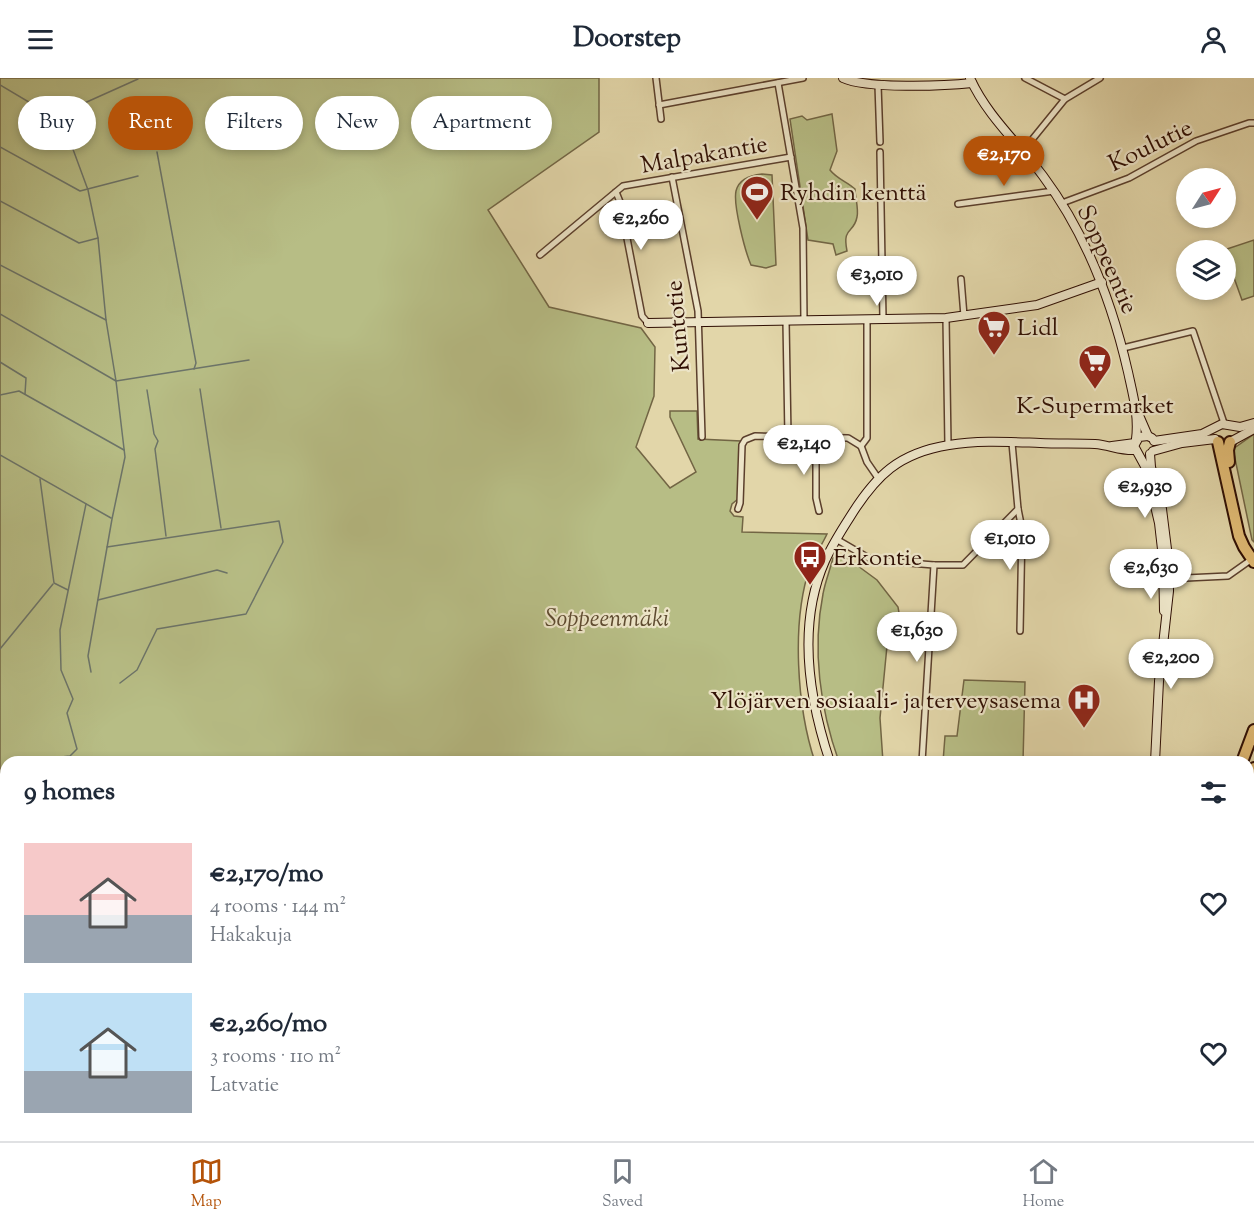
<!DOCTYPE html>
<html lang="en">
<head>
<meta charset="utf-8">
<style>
  body { margin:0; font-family:"Sorts Mill Goudy",serif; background:#f6f6f7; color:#1f2937; height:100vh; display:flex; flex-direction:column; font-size:22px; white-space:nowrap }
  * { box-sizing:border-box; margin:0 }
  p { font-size:20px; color:#747a83 }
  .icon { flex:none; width:33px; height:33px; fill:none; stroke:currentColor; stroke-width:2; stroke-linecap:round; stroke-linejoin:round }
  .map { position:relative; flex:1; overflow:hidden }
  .details { position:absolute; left:0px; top:678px; width:1254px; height:386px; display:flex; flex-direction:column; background:#fff; border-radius:18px 18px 0 0; box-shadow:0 3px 9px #0003 }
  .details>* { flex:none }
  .hud { position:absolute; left:18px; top:18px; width:600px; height:54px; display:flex; gap:12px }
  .needle { width:39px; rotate:54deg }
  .tools { position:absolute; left:1176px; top:90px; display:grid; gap:12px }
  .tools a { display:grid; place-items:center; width:60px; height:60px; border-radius:50%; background:#fff; box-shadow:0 3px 9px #0003; font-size:30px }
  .price { position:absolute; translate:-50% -51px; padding:0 14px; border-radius:21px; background:#fff; color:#222; font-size:20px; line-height:39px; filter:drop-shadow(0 2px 3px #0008) }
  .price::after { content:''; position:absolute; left:50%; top:36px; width:18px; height:14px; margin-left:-9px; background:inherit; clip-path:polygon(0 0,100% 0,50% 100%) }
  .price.on { background:#b45309; color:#fff }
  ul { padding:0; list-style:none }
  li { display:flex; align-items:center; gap:18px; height:150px; padding:0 24px }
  li span { display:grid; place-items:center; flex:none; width:168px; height:120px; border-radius:0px; color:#555 }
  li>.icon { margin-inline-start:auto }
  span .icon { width:72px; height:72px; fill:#fffc; stroke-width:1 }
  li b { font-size:26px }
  h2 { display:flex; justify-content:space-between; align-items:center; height:72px; padding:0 24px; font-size:26px }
  .tag { padding:0 21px; border-radius:27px; background:#fff; box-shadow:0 3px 9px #0003; font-size:21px; line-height:54px }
  .tag.on { background:#b45309; color:#fff }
  header { display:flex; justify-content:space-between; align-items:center; height:78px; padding:0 24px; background:#fff; font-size:27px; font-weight:700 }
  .menu { display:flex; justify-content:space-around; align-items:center; height:84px; border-top:2px solid #e0e1e3; background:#fff; font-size:16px; color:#747a83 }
  .menu a { display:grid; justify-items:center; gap:3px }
  .menu .on { color:#b45309 }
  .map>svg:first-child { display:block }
</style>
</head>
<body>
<header><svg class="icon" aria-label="menu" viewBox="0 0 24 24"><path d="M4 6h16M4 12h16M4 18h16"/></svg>Doorstep<svg class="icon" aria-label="person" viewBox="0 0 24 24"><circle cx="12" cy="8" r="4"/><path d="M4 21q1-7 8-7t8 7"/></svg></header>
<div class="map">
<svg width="1254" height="1063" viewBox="0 0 1254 1063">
  <rect width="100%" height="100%" fill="#e2d6a9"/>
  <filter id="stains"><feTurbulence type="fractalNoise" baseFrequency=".00333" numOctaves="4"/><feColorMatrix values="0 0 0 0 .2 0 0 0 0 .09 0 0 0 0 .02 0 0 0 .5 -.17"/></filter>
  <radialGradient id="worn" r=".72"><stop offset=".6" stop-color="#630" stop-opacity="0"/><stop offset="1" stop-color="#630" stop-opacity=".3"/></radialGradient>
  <g fill="#b7bd85" stroke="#726544" stroke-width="1.5">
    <path d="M0,0H599V54L488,132L549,229L641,250L655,269L654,318L636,369L670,410L696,394L670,339V333H697L698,361L741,363L738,421L732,426L730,433L734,438L743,439L742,454L827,456C822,467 814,478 810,489C791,544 797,630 815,684H6V1058H183L182,1063H0Z"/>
    <path d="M832,36L837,73L830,92C837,101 846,103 855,111C855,119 859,131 857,139C854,156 842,148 847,173L836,177L833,166L808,162L790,41L802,38L807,42Z"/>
    <path d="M762,96L772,97L776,187L766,190L751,187C745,173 733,127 736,113C739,101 751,97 762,96Z"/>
    <path d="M1254,162V218L1242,222L1224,172Z"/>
    <path d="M1254,356V464L1252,462L1233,371Z"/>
    <path d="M843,477L877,502L898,529L905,569L887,568L880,640L883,684H839C820,631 812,571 823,516C825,504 830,492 833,480Z"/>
    <path d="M964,602L1025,604L1023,684H943L945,658H957Z"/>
    <path d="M1254,736V823L1248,833V760Z"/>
    <path d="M414,1058H484L485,1063H415Z"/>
    <path d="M534,1058H686L682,1063H535Z"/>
    <path d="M715,1058H983L989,1063H710Z"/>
  </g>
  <path fill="#95b8ad" stroke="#6c7469" stroke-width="1.5" d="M1254,823V1063H1238L1234,1058H1248V833Z"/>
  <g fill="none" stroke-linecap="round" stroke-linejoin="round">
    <g stroke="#6c7469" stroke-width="1.5">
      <path d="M0,7L49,36H60L138,1"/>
      <path d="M60,36L88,112L98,160L106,242L116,303L125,379L112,441L88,578L91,594"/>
      <path d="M0,69L80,113L138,98"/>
      <path d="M157,74L196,285L194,291"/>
      <path d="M0,123L79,165L98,160"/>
      <path d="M0,187L106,242"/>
      <path d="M0,236L116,303L249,282"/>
      <path d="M0,284L26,300L25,316"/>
      <path d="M200,311L221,450"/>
      <path d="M147,312L154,356L158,363L155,371L166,458"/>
      <path d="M0,317L19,313L124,372"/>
      <path d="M0,377L111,440"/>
      <path d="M40,401L54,505L68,512"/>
      <path d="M107,469L279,443L283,464L246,536L157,551L137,592L120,605"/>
      <path d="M98,522L217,492L227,495"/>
      <path d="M0,571L53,506"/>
      <path d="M49,684L52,680L70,678L77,671L67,635L73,621L61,592L60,552L86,426"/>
      <path d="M0,769L6,768"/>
    </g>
    <g stroke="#5b3f2c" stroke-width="8">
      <g id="street">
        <path d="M656,0L661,41"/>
        <path d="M1025,0L1065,21"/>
        <path d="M778,5L803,150L804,243"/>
        <path d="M878,7L880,64"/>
        <path d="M659,27L803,0"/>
        <path d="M880,74L883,241"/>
        <path d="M1022,74L1065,21L1100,0"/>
        <path d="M672,99L698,233L702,359"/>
        <path d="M616,114L620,124L642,238L648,245"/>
        <path d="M1062,125L1129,100L1196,63L1249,45H1254"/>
        <path d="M958,126L1054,113"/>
        <path d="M540,177L623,108L791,79"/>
        <path d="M961,201L964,238"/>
        <path d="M946,240L948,367"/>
        <path d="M867,242V360L861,368L867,384L878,400"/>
        <path d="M786,243L788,359"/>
        <path d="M1123,270L1193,253L1224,345"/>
        <path d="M816,360V420L819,433"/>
        <path d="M738,431L740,425L742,367L745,362L755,358L848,360L861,368"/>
        <path d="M1018,431L1022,451L1020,553"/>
        <path d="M836,461L872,482L934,487H963L1018,431L1012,365"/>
        <path d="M1165,501L1228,498L1252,481"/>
        <path d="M922,684L934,487"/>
        <path d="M340,1058L341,1063"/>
        <path d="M528,1058L529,1063"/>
        <path d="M1179,1058L1181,1063"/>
        <path d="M1088,1063L1091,1058"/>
      </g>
    </g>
    <g stroke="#2e0d02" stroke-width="10">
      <g id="secondary">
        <path d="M843,0C867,11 944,8 972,5"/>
        <path d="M970,0C987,38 1019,66 1043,98C1087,157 1112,224 1128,294C1133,317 1139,338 1136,361"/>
        <path d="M648,245L946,240L1037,227L1102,204"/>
        <path d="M1138,335L1148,358L1152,360"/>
        <path d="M1148,358L1139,359L1134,368L1146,390L1159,445L1163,480L1164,533"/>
        <path d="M1154,363L1202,356L1222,346L1240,349L1254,345"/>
        <path d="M1232,363L1254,351"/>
        <path d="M1112,368L1135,365"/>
        <path d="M1153,373L1182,365L1215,361"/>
        <path d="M1150,376L1151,389L1162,431L1168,479L1169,513L1159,603L1155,684"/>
        <path d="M830,684C809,621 797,546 825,483C832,467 841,453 850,439C876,397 899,375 949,367C978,362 1010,364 1040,365C1058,366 1077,365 1095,366C1109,367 1121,373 1135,372"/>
        <path d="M688,1063L692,1058"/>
        <path d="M1065,1063L1068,1058"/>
      </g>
    </g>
    <g stroke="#2e0d02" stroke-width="14">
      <g id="highway">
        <path d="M1218,364L1239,458L1244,469L1254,484"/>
        <path d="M1229,384L1228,372L1230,364"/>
        <path d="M1242,684L1254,652"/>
        <path d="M1248,706L1254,690"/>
        <path d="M1107,1063L1109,1058"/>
        <path d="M1121,1063L1123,1058"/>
      </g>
    </g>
    <use href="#street" stroke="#ece4c7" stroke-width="5"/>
    <use href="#secondary" stroke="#ece4c7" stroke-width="8"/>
    <use href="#highway" stroke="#e1bb74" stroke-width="10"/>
  </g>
  <defs>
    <g id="stadium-pin" transform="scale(1.725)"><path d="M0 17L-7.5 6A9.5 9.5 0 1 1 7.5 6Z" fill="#8f2418" stroke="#ece4c7"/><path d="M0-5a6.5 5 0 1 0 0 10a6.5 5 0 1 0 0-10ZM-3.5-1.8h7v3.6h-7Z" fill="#fff"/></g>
    <g id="supermarket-pin" transform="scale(1.725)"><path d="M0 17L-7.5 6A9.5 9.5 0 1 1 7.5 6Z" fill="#8f2418" stroke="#ece4c7"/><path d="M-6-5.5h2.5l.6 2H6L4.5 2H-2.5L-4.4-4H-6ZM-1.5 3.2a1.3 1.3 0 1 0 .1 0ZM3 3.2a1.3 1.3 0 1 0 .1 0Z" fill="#fff"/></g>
    <g id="bus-pin" transform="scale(1.725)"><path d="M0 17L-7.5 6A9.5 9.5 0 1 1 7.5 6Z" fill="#8f2418" stroke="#ece4c7"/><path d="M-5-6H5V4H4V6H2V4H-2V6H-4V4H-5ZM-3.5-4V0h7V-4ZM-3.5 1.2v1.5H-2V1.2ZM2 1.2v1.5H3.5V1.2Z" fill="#fff"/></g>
    <g id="hospital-pin" transform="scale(1.725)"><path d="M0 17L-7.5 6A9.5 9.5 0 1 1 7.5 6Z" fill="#8f2418" stroke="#ece4c7"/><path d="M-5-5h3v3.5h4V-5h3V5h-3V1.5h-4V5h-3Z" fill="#fff"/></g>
  </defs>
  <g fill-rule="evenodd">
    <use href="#stadium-pin" x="757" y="114"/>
    <use href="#supermarket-pin" x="994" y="249"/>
    <use href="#supermarket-pin" x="1095" y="283"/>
    <use href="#bus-pin" x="810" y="479"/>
    <use href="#hospital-pin" x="1084" y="622"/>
  </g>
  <g text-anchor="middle" stroke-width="4.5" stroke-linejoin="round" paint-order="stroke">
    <g font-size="24" fill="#2e0d02" stroke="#ece4c7">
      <text transform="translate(1150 67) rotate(-26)" y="8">Koulutie</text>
      <text transform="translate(704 76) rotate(-10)" y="8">Malpakantie</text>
      <text transform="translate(1108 181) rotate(66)" y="8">Soppeentie</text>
      <text transform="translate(677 248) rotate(-95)" y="8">Kuntotie</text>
    </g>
    <g font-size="24" fill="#2e0d02" stroke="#ece4c7" text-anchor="start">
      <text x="780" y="122">Ryhdin kenttä</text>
      <text x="1017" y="257">Lidl</text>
      <text x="1095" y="335" text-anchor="middle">K-Supermarket</text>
      <text x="833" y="487">Erkontie</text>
      <text x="1061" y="630" text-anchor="end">Ylöjärven sosiaali- ja terveysasema</text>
    </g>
    <g font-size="24" font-style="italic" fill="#5e4b30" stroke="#ece4c7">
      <text x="607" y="548">Soppeenmäki</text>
    </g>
  </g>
  <rect width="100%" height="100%" filter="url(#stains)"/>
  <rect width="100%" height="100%" fill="url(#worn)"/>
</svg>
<div class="tools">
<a><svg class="needle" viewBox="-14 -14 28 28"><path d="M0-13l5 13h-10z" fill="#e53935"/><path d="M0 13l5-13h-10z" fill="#747a83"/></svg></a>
<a><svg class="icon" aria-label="layers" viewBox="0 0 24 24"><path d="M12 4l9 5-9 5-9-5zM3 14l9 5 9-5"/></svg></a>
</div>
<b class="price on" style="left:1004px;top:109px">€2,170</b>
<b class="price" style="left:641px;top:173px">€2,260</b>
<b class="price" style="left:877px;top:229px">€3,010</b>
<b class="price" style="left:804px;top:398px">€2,140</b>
<b class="price" style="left:1145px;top:441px">€2,930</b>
<b class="price" style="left:1010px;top:493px">€1,010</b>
<b class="price" style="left:1151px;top:522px">€2,630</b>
<b class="price" style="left:917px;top:585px">€1,630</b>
<b class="price" style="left:1171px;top:612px">€2,200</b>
<div class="hud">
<a class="tag">Buy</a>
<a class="tag on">Rent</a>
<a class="tag">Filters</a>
<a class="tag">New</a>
<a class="tag">Apartment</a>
</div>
<section class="details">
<h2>9 homes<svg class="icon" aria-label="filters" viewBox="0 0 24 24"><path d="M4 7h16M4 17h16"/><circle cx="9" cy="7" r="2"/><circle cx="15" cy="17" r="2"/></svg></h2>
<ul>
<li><span style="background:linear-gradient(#f6c9c9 60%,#9aa5b1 0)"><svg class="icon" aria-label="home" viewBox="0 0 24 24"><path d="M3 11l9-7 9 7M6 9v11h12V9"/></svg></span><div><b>€2,170/mo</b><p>4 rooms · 144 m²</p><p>Hakakuja</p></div><svg class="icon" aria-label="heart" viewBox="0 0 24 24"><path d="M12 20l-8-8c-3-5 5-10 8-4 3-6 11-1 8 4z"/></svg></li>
<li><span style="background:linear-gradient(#bfe0f5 65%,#9aa5b1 0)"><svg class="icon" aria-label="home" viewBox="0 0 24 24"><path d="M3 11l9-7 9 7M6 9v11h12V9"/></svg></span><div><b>€2,260/mo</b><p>3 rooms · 110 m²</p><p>Latvatie</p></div><svg class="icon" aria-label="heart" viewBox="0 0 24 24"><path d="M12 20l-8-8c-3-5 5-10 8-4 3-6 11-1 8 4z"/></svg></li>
</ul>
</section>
</div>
<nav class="menu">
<a class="on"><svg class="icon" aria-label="map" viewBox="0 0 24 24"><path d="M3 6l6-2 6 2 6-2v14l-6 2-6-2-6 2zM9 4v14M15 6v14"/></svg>Map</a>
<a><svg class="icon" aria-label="saved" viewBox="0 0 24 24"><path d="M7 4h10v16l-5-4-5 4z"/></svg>Saved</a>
<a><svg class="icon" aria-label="home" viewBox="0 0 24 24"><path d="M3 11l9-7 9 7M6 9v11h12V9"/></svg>Home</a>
</nav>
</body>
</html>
